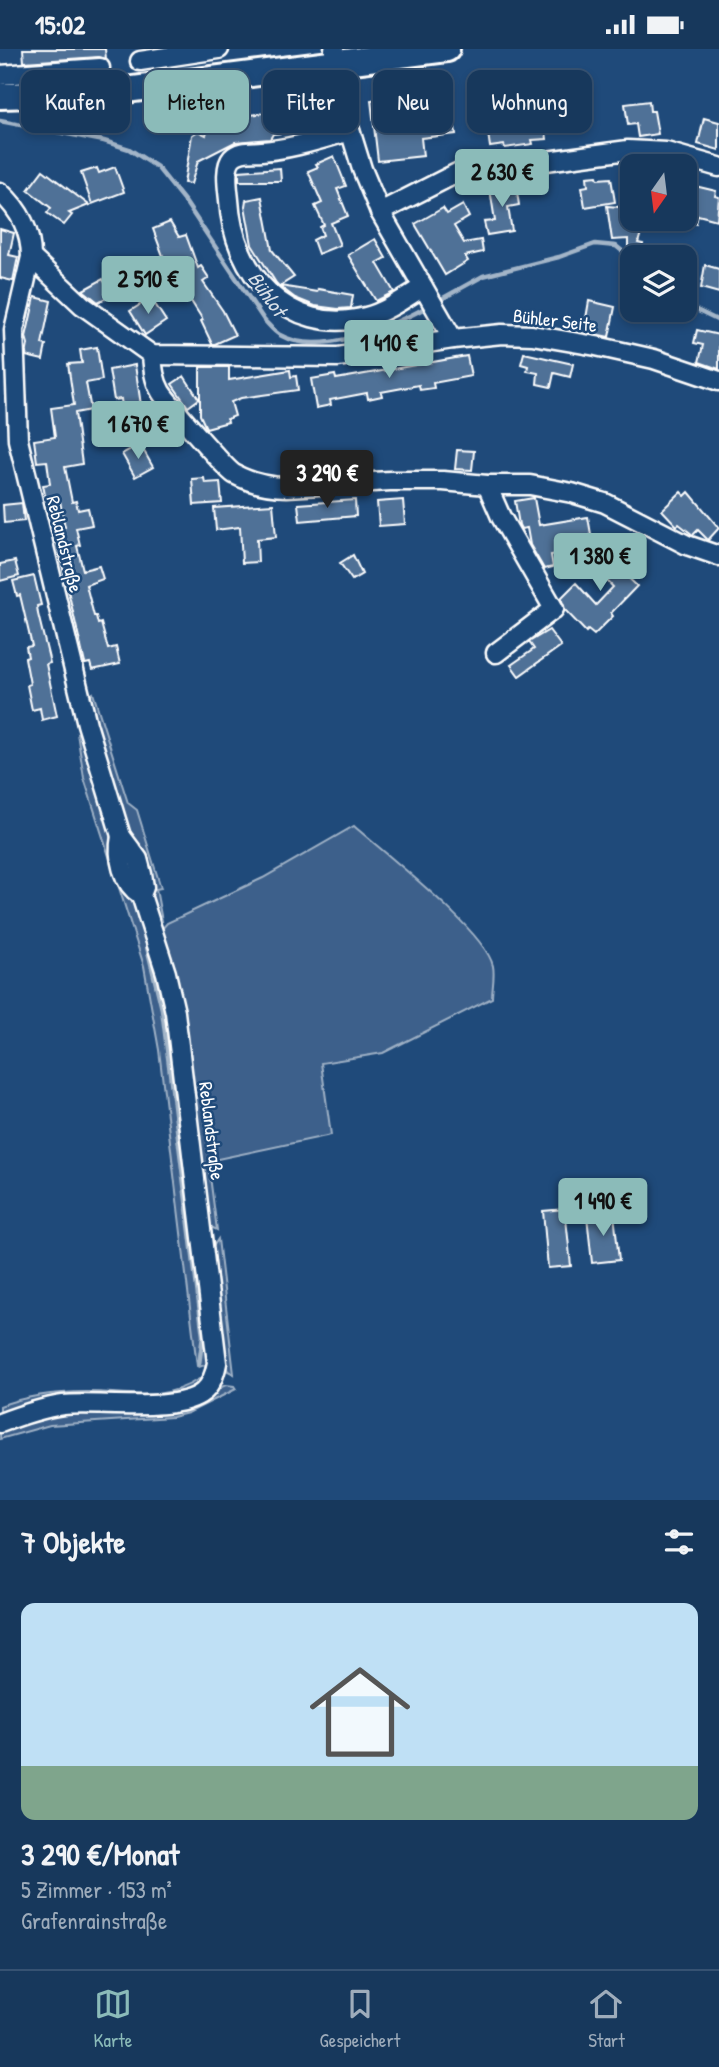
<!DOCTYPE html>
<html lang="de">
<head>
<meta charset="utf-8">
<style>
  body { margin:0; font-family:"Patrick Hand",sans-serif; background:#244365; color:#f1f3f6; height:100vh; display:flex; flex-direction:column; font-size:26px; white-space:nowrap }
  * { box-sizing:border-box; margin:0 }
  p { font-size:23px; color:#9eacbb }
  .icon { flex:none; width:38px; height:38px; fill:none; stroke:currentColor; stroke-width:2; stroke-linecap:round; stroke-linejoin:round }
  .map { position:relative; height:1451px; overflow:hidden }
  .side { display:flex; flex-direction:column; background:#17385c; flex:1 }
  .side>* { flex:none }
  .guide { position:absolute; left:21px; top:21px; width:677px; height:63px; display:flex; gap:14px }
  .needle { width:46px; rotate:194deg }
  .buttons { position:absolute; left:620px; top:105px; display:grid; gap:14px }
  .buttons a { display:grid; place-items:center; width:77px; height:77px; border-radius:14px; background:#17385c; box-shadow:0 4px 10px #0003,0 0 0 2px #365272; font-size:35px }
  .price { position:absolute; translate:-50% -60px; padding:0 16px; border-radius:7px; background:#8bbbb9; color:#111; font-size:23px; line-height:46px; filter:drop-shadow(0 2px 4px #0008) }
  .price::after { content:''; position:absolute; left:50%; top:42px; width:21px; height:16px; margin-left:-10px; background:inherit; clip-path:polygon(0 0,100% 0,50% 100%) }
  .price.on { background:#222; color:#fff }
  ul { padding:0; list-style:none }
  li { display:grid; align-content:center; gap:14px; height:371px; padding:0 21px }
  li+li { border-top:2px solid #365272 }
  li span { display:grid; place-items:center; height:217px; border-radius:14px; color:#555 }
  li>.icon { margin-inline-start:auto }
  span .icon { width:126px; height:126px; fill:#fffc; stroke-width:1 }
  li b { font-size:30px }
  h2 { display:flex; justify-content:space-between; align-items:center; height:84px; padding:0 21px; font-size:30px }
  .pill { padding:0 24px; border-radius:14px; background:#17385c; box-shadow:0 4px 10px #0003,0 0 0 2px #365272; font-size:24px; line-height:63px }
  .pill.on { background:#8bbbb9; color:#111 }
  .status { display:flex; justify-content:space-between; align-items:center; height:49px; padding:0 35px; background:#17385c; direction:ltr }
  .status svg { height:19px; fill:currentColor }
  .menu { display:flex; justify-content:space-around; align-items:center; height:98px; border-top:2px solid #365272; background:#17385c; font-size:19px; color:#9eacbb }
  .menu a { display:grid; justify-items:center; gap:4px }
  .menu .on { color:#8bbbb9 }
  .map>svg:first-child { display:block }
</style>
</head>
<body>
<div class="status"><b>15:02</b><svg viewBox="0 0 49 12"><path d="M0 12V9h3v3zM5 12V6h3v6zM10 12V3h3v9zM15 12V0h3v12zM26 1h20v11H26zM47 4h2v5h-2z"/></svg></div>
<div class="map">
<svg width="719" height="1451" viewBox="0 0 719 1451">
  <rect width="100%" height="100%" fill="#1f4a7a"/>
  <filter id="ink" filterUnits="userSpaceOnUse"><feTurbulence type="fractalNoise" baseFrequency=".0143" numOctaves="2"/><feDisplacementMap in="SourceGraphic" scale="14" xChannelSelector="R" yChannelSelector="G"/><feConvolveMatrix kernelMatrix="1 2 1 2 8 2 1 2 1" color-interpolation-filters="sRGB"/></filter>
  <g filter="url(#ink)">
    <g fill="#3c618b" stroke="#9eb0c5" stroke-width="2">
      <path d="M93,644L128,754L137,761L161,839L156,840L162,872H156L86,650Z"/>
      <path d="M77,684L82,685L156,912L169,966L210,1304L208,1315L199,1318L197,1317L159,1001L144,917L84,729Z"/>
      <path d="M354,777C383,803 486,883 493,917C495,927 492,940 492,949L383,1004L321,1014L331,1086L208,1112L217,1181L209,1177L160,882L167,874L263,829Z"/>
      <path d="M218,1190L234,1325L228,1322L224,1313L221,1275L212,1199Z"/>
      <path d="M199,1330L204,1332L183,1346L0,1367V1357C28,1346 57,1343 87,1343C129,1343 161,1354 199,1330Z"/>
      <path d="M226,1336L234,1337L236,1340L188,1364L172,1368L50,1376L0,1390V1380L44,1366L215,1341Z"/>
    </g>
    <g fill="none" stroke-linecap="round" stroke-linejoin="round">
      <g stroke="#a3b5c8" stroke-width="4.5">
        <path d="M0,72L104,92L129,100L157,118L186,154L264,271C269,276 274,283 280,286C320,309 392,277 429,257"/>
        <path d="M436,253L483,227L559,208L595,195L616,197L632,210"/>
        <path d="M684,255L719,272"/>
        <path d="M147,898L162,960L203,1287L199,1315"/>
      </g>
    </g>
    <g fill="#507197" stroke="#fff" stroke-width="2">
      <path d="M23,0H105L106,10L99,8L24,13Z"/>
      <path d="M390,48L391,56L451,49L456,85L421,89L423,107L378,112L371,51Z"/>
      <path d="M649,52L650,62H654L658,85L638,88L636,75L628,76L625,55Z"/>
      <path d="M543,62L547,90L532,91L533,95L505,99L504,96L490,98L486,70L502,68V72L527,69L526,65Z"/>
      <path d="M270,63V65L281,64L282,84L273,85L270,90L235,93L198,112L191,135L184,134L192,86L198,82L206,86L208,78L230,67L231,69Z"/>
      <path d="M704,69L719,73V101L698,95Z"/>
      <path d="M334,107L346,137L337,140L348,167L331,174L340,196L318,205L313,191L323,186L320,178L324,176L315,157L322,154L308,122L318,118L316,115Z"/>
      <path d="M115,118L124,143L92,155L81,124L97,119L99,124Z"/>
      <path d="M280,119L281,132H239V122Z"/>
      <path d="M43,121L89,156L69,164L72,166L64,176L47,164L51,159L28,141Z"/>
      <path d="M597,127L598,130L611,129L615,153L585,158L582,138L588,137L587,128Z"/>
      <path d="M516,136L519,156L508,158L512,182L487,186L484,173L495,172L490,140Z"/>
      <path d="M695,137L716,142L715,147L719,148L717,171L698,166L696,174L682,171L684,170V160L689,161Z"/>
      <path d="M262,148L272,201L294,228L280,237L317,243L318,240L353,246L351,259L338,260L315,257L295,249L278,236L276,234L252,196L245,157L246,151Z"/>
      <path d="M463,156L469,168L454,177L464,194L481,191L483,203L465,207L468,212L445,226L415,175L443,159L447,165Z"/>
      <path d="M607,157L632,159V170H645L638,194L643,195L640,208L635,206L632,208V216H628V190L612,191Z"/>
      <path d="M170,173L179,188L186,186L198,219L201,217L209,229L203,233L223,262L235,286L215,295H212L201,272L203,271L175,227L142,251L128,232L163,207L153,180Z"/>
      <path d="M0,180L14,184L9,206L18,208L13,232L0,229Z"/>
      <path d="M375,190L386,209L377,214L394,243L376,252L348,206Z"/>
      <path d="M705,216L719,220V244L701,239Z"/>
      <path d="M103,230L112,246L98,253L83,241Z"/>
      <path d="M35,248L51,252L42,295L46,296L43,311L26,307L28,295L26,288Z"/>
      <path d="M151,249L166,272L145,286L130,262Z"/>
      <path d="M589,252L615,258L609,288L590,284L592,276L585,275Z"/>
      <path d="M697,281L719,286V320L699,313L703,296L694,294Z"/>
      <path d="M97,298L102,331L86,334L91,361L75,364L82,415L65,418L72,453L76,452L78,461L88,459L92,476L76,479L80,496L77,497L83,521L99,517L103,530L86,536L94,567H96L98,575L101,574L108,600L116,598L120,615L92,621L90,614L85,615L54,481L65,478L60,452L46,451L43,436L50,435L47,412L37,413L34,391L55,388L51,359L74,356L68,315L82,314L80,301Z"/>
      <path d="M524,304L573,315L570,328L554,324L551,338L537,335L538,324L527,322L528,317L521,315Z"/>
      <path d="M467,307L471,327L433,334L434,339L420,341L419,336L381,343L382,347L368,350L367,344L330,351L331,356L316,359L311,330L335,326L336,330Z"/>
      <path d="M135,316L144,376L125,379L121,350L114,351L109,321Z"/>
      <path d="M200,318H229V331L290,321L291,328L296,327L298,341L241,349L231,353L235,367L227,370L228,373L206,379L200,366Z"/>
      <path d="M184,327L199,350L188,358L172,335Z"/>
      <path d="M140,395L153,418L135,428L122,405Z"/>
      <path d="M457,401L474,402L472,421L455,420Z"/>
      <path d="M204,429L205,434L220,433L222,454L194,456L192,430Z"/>
      <path d="M681,443L685,447L689,443L719,479L708,491L698,481L693,486L679,475L677,477L662,461Z"/>
      <path d="M534,449L539,476L588,468L592,491L577,493L579,501L551,506L553,518L544,520L530,496L527,479L521,480L519,476L515,452Z"/>
      <path d="M355,451L356,467L300,472L298,455Z"/>
      <path d="M403,451L405,475L379,477L377,453Z"/>
      <path d="M22,454L24,472L4,474L3,456Z"/>
      <path d="M273,455L276,488L257,490L258,513L242,514L240,478L216,481L214,459Z"/>
      <path d="M617,492L629,504L616,517L637,537L611,564L613,567L594,586L588,581L586,583L565,561L561,549L576,534L596,556L613,538L592,516Z"/>
      <path d="M353,506L362,525L352,531L340,514Z"/>
      <path d="M15,512L19,527L0,532V515Z"/>
      <path d="M34,527L41,556L37,557L38,565L50,614L46,615L57,667L42,671L40,659L32,661L27,636L30,635L25,609L28,608L26,598L32,597L20,546L17,547L13,532Z"/>
      <path d="M549,581L561,597L519,627L511,616L534,600L529,593Z"/>
      <path d="M565,1160L571,1217L548,1219L543,1162Z"/>
      <path d="M614,1165L619,1211L592,1214L587,1167Z"/>
    </g>
    <g fill="none" stroke-linecap="round" stroke-linejoin="round">
      <g stroke="#fff" stroke-width="23">
        <g id="minor">
          <path d="M334,0V14L342,55L362,120L380,163L453,290"/>
          <path d="M140,12L219,0"/>
          <path d="M0,26L100,19"/>
          <path d="M350,82C321,90 292,100 262,102C252,103 239,101 232,109C224,118 228,140 229,151C233,224 288,288 366,268C386,263 405,249 423,238"/>
          <path d="M0,143C19,160 31,182 31,208L14,281L18,391L87,675L121,787L138,810L142,825L144,838L141,846L166,924L175,963L217,1314C215,1324 211,1337 203,1343C177,1365 98,1352 63,1356C41,1359 21,1366 0,1374"/>
          <path d="M380,163L457,124L628,101L666,103L719,118"/>
          <path d="M31,208L82,256L152,306L338,308L453,290L502,285L532,286L596,297L654,310L719,332"/>
          <path d="M152,306C153,319 154,331 161,343C169,355 225,419 234,425C251,434 268,438 287,438L390,432H443L487,436H530L572,444L605,454L687,496L719,507"/>
          <path d="M487,436L501,468L554,560L496,604"/>
          <path d="M121,787C117,808 122,834 141,846"/>
        </g>
      </g>
      <g stroke="#fff" stroke-width="30">
        <path id="secondary" d="M0,47L102,44L447,0"/>
      </g>
      <use href="#minor" stroke="#1f4a7a" stroke-width="18"/>
      <use href="#secondary" stroke="#1f4a7a" stroke-width="24"/>
    </g>
  </g>
  <g text-anchor="middle" stroke-width="5" stroke-linejoin="round" paint-order="stroke">
    <g font-size="19" fill="#fff" stroke="#1f4a7a">
      <text transform="translate(555 271) rotate(7)" y="7">Bühler Seite</text>
      <text transform="translate(65 495) rotate(76)" y="7">Reblandstraße</text>
      <text transform="translate(212 1082) rotate(83)" y="7">Reblandstraße</text>
    </g>
    <g font-size="21" font-style="italic" fill="#d8e0e8" stroke="#1f4a7a">
      <text transform="translate(267 245) rotate(54)" y="7">Bühlot</text>
    </g>
  </g>
</svg>
<div class="buttons">
<a><svg class="needle" viewBox="-14 -14 28 28"><path d="M0-13l5 13h-10z" fill="#e53935"/><path d="M0 13l5-13h-10z" fill="#9eacbb"/></svg></a>
<a><svg class="icon" aria-label="layers" viewBox="0 0 24 24"><path d="M12 4l9 5-9 5-9-5zM3 14l9 5 9-5"/></svg></a>
</div>
<b class="price" style="left:502px;top:160px">2 630 €</b>
<b class="price" style="left:148px;top:267px">2 510 €</b>
<b class="price" style="left:389px;top:331px">1 410 €</b>
<b class="price" style="left:138px;top:412px">1 670 €</b>
<b class="price on" style="left:327px;top:461px">3 290 €</b>
<b class="price" style="left:600px;top:544px">1 380 €</b>
<b class="price" style="left:603px;top:1189px">1 490 €</b>
<div class="guide">
<a class="pill">Kaufen</a>
<a class="pill on">Mieten</a>
<a class="pill">Filter</a>
<a class="pill">Neu</a>
<a class="pill">Wohnung</a>
</div>
</div>
<section class="side">
<h2>7 Objekte<svg class="icon" aria-label="filters" viewBox="0 0 24 24"><path d="M4 7h16M4 17h16"/><circle cx="9" cy="7" r="2"/><circle cx="15" cy="17" r="2"/></svg></h2>
<ul>
<li><span style="background:linear-gradient(#bfe0f5 75%,#7fa58c 0)"><svg class="icon" aria-label="home" viewBox="0 0 24 24"><path d="M3 11l9-7 9 7M6 9v11h12V9"/></svg></span><div><b>3 290 €/Monat</b><p>5 Zimmer · 153 m²</p><p>Grafenrainstraße</p></div></li>
</ul>
</section>
<nav class="menu">
<a class="on"><svg class="icon" aria-label="map" viewBox="0 0 24 24"><path d="M3 6l6-2 6 2 6-2v14l-6 2-6-2-6 2zM9 4v14M15 6v14"/></svg>Karte</a>
<a><svg class="icon" aria-label="saved" viewBox="0 0 24 24"><path d="M7 4h10v16l-5-4-5 4z"/></svg>Gespeichert</a>
<a><svg class="icon" aria-label="home" viewBox="0 0 24 24"><path d="M3 11l9-7 9 7M6 9v11h12V9"/></svg>Start</a>
</nav>
</body>
</html>
